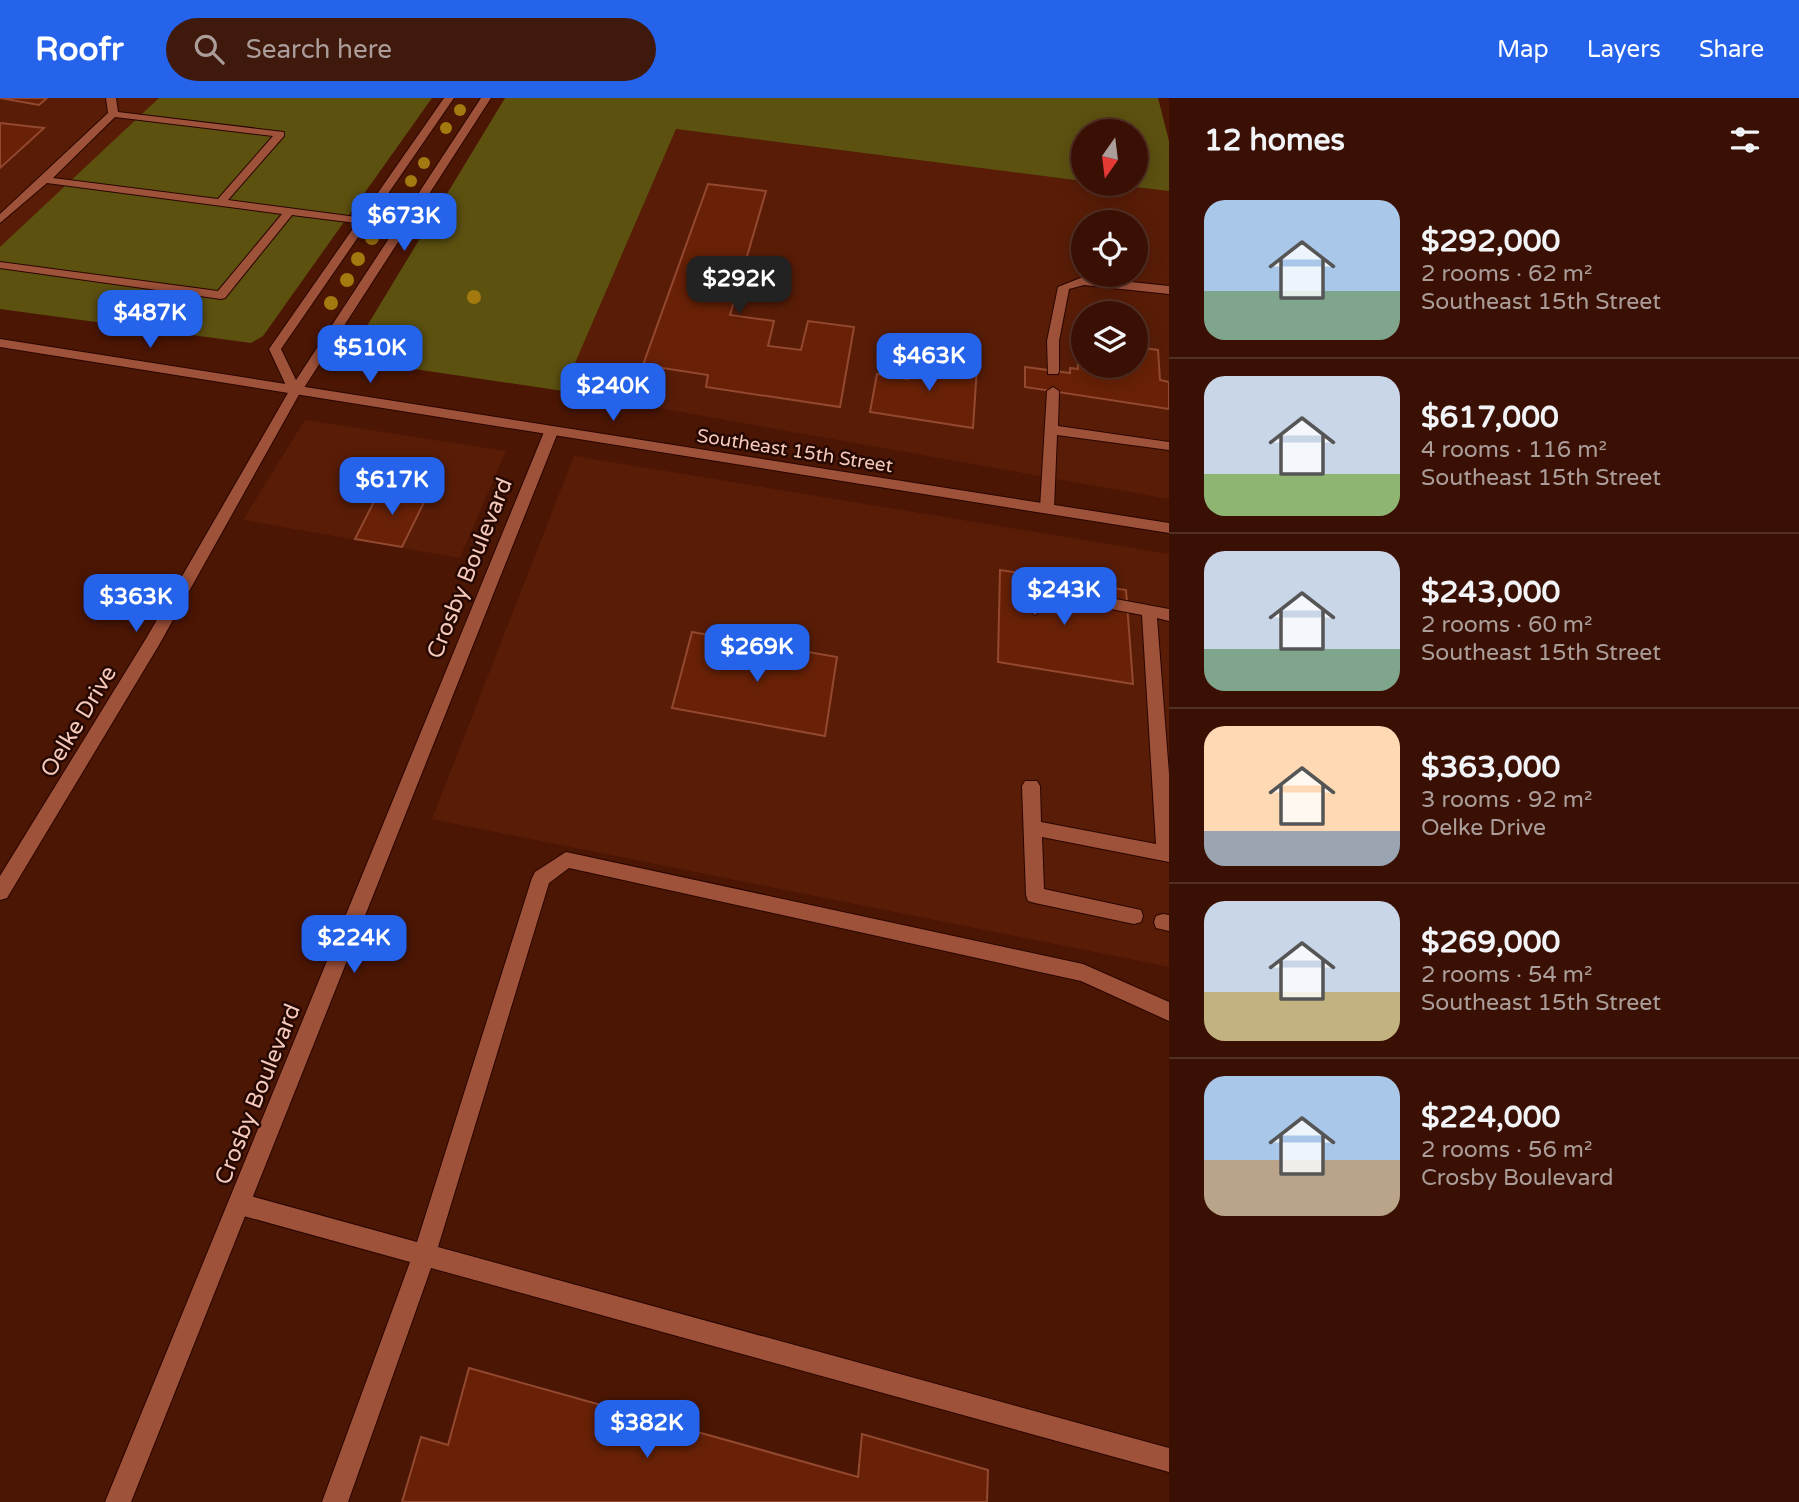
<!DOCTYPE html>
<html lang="en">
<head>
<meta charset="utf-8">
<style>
  body { margin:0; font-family:"Varela Round",sans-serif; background:#40190d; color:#f1f3f6; height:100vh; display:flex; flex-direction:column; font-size:26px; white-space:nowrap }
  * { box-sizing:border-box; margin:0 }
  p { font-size:23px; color:#ab9d9a }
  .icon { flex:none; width:38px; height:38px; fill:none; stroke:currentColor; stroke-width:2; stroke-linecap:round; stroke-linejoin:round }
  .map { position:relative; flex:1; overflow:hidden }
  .sheet { display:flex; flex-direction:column; background:#391003; width:630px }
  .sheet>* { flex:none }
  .needle { width:46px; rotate:194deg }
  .tools { position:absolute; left:1071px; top:21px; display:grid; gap:14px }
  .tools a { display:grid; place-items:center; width:77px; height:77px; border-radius:50%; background:#391003; box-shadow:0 4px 18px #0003,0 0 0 2px #533025; font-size:35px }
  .price { position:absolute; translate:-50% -60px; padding:0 16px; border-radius:14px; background:#2563eb; color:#fff; font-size:23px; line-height:46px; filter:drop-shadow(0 2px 4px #0008) }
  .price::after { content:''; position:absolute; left:50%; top:42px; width:21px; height:16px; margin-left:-10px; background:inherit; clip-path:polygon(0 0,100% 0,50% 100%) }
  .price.active { background:#222; color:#fff }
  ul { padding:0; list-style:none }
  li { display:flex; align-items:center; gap:21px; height:175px; padding:0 35px }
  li+li { border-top:2px solid #533025 }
  li span { display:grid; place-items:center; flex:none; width:196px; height:140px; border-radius:21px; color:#555 }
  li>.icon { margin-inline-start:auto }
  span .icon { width:84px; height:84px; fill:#fffc; stroke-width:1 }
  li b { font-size:30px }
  h2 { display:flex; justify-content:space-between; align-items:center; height:84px; padding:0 35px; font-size:30px }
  header { display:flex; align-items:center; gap:42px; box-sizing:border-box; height:98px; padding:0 35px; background:#2563eb; color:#fff }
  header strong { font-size:33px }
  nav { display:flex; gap:38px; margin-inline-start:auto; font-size:24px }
  .search { width:490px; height:63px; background:#40190d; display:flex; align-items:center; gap:18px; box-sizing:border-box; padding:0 24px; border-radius:38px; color:#ab9d9a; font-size:26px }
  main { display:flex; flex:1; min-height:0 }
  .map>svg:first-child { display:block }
</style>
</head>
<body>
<header>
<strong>Roofr</strong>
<div class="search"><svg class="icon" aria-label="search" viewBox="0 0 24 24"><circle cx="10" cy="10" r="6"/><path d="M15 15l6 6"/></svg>Search here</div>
<nav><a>Map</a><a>Layers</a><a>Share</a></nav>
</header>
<main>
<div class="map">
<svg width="1169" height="1404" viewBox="0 0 1169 1404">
  <rect width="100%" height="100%" fill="#4c1604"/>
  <g fill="#591d07" fill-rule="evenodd">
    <path d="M0,0H159L0,154Z"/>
    <path d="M676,31L1083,83V86H1109L1169,93V401L563,293ZM1083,124H1136V177H1083ZM1083,215H1136V268H1083Z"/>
    <path d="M305,322L506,353L460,460L243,422Z"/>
    <path d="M574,358L1169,456V869L432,721Z"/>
  </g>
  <g fill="#5d5110">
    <path d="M159,0H432L263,238L251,245L0,211V149Z"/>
    <path d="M505,0H1158L1169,43V93L1109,86H1136V33H1083V83L676,31L563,293L347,261Z"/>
  </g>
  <g fill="#682106" stroke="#934830" stroke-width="2">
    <path d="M0,0H47L39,7Z"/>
    <path d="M0,25L44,30L0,70Z"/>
    <path d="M708,86L766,93L730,217L774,223L768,248L801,252L808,223L854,229L840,309L706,289L708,277L643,267Z"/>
    <path d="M1077,241L1083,242V268H1136V249L1158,252L1160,282L1169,284V311L1025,289V269L1070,275V270L1078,271Z"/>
    <path d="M912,259L977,269L973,330L870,314L877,276L908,281Z"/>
    <path d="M382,388L428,396L402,449L355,441Z"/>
    <path d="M1000,472L1126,492L1133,586L998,564Z"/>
    <path d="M692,534L837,559L825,638L672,610Z"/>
    <path d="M469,1270L858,1379L862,1336L988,1372L987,1404H402L421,1339L448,1347Z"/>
  </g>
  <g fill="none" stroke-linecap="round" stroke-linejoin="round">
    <g stroke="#290500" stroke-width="2">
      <g id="service">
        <path d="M106,0H116L118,14L284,34V38L228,102L364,120L370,123L364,126L292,117L225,200L221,201L0,170V164L218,193L282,116L47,85L0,125V116L108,15ZM115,19L273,38L218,101L53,80Z"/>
        <path d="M1083,179L1169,188V196L1084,187L1069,191L1059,243V273L1058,276H1048L1047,243L1058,189Z"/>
        <path d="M1053,289L1059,293L1058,328L1169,344V352L1057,337L1054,410L1047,415L1042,413L1040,410L1047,293Z"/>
        <path d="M1035,486L1169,511V523L1157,520L1169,676V764L1042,739L1044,791L1141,812L1143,818L1141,824L1134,826L1035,805L1028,803L1026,797L1022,688L1025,683H1037L1040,688L1041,724L1156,746L1142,517L1043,498V511L1035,517L1027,511V491Z"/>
        <path d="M566,754L1083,866L1169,904V923L1081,883L569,770L549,785L438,1149L1169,1350V1374L431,1170L348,1404H322L410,1164L240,1117L232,1114L229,1106L232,1098L240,1095L417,1144L532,780L535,774Z"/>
        <path d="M1163,816L1169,817V833L1156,830L1154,824L1156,818Z"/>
      </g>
    </g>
    <g stroke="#290500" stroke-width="2">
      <g id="minor">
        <path d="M295,289L301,293L159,547L7,800L0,802V778L147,539L289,293Z"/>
        <path d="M551,330L558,334L131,1404H105L544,334Z"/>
      </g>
    </g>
    <g stroke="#290500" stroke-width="2">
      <path id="tertiary" d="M444,0H454L281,251L296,282L481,0H491L300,296H290L269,251Z"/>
    </g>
    <g stroke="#290500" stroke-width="2">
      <path id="secondary" d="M0,241L1169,425V435L0,249Z"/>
    </g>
    <use href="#service" fill="#9f523a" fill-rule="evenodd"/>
    <use href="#minor" fill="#9f523a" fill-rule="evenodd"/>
    <use href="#tertiary" fill="#9f523a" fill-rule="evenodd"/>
    <use href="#secondary" fill="#9f523a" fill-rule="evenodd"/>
  </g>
  <g fill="#a27a10">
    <circle cx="460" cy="12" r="6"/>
    <circle cx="446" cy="30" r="6"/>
    <circle cx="424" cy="65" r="6"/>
    <circle cx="411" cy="83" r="6"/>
    <circle cx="400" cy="104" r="6"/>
    <circle cx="386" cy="123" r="7"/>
    <circle cx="372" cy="140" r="7"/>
    <circle cx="358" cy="161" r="7"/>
    <circle cx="347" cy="182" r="7"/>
    <circle cx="474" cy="199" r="7"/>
    <circle cx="331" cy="205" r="7"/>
  </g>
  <g text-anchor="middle" stroke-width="5" stroke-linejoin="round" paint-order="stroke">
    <g font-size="19" fill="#f4c8ba" stroke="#260802">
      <text transform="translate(795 352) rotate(9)" y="7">Southeast 15th Street</text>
    </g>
    <g font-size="23" fill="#f4c8ba" stroke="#260802">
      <text transform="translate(469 470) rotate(-68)" y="8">Crosby Boulevard</text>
      <text transform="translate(78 623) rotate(-59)" y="8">Oelke Drive</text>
      <text transform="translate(257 996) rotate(-68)" y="8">Crosby Boulevard</text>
    </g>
  </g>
</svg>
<div class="tools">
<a><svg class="needle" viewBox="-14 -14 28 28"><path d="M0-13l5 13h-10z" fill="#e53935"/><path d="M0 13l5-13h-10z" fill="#ab9d9a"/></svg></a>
<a><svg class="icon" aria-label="locate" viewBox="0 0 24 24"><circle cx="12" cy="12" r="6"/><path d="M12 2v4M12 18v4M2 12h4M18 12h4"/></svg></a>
<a><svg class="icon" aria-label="layers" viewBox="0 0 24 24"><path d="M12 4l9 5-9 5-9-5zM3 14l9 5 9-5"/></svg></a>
</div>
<b class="price" style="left:404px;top:155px">$673K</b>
<b class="price active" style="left:739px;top:218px">$292K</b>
<b class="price" style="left:150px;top:252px">$487K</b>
<b class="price" style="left:370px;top:287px">$510K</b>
<b class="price" style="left:929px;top:295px">$463K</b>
<b class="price" style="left:613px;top:325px">$240K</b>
<b class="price" style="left:392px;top:419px">$617K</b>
<b class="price" style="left:1064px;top:529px">$243K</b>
<b class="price" style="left:136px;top:536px">$363K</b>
<b class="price" style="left:757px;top:586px">$269K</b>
<b class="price" style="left:354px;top:877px">$224K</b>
<b class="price" style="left:647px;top:1362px">$382K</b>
</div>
<section class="sheet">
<h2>12 homes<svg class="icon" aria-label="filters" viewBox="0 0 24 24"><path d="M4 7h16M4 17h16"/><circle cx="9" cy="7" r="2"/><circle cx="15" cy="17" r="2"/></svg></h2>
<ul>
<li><span style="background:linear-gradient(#a9c7e8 65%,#7fa58c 0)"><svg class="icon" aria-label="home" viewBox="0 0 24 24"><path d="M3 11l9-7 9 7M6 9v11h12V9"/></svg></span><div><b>$292,000</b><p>2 rooms · 62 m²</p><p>Southeast 15th Street</p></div></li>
<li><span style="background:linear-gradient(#c9d6e8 70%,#8fb573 0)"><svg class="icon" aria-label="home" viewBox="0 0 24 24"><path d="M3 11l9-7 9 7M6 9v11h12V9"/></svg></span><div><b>$617,000</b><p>4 rooms · 116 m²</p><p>Southeast 15th Street</p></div></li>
<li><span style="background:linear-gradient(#c9d6e8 70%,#7fa58c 0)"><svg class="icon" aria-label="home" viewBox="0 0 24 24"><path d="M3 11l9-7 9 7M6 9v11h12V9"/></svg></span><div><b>$243,000</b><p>2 rooms · 60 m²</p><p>Southeast 15th Street</p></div></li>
<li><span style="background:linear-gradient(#ffd9b3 75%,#9aa5b1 0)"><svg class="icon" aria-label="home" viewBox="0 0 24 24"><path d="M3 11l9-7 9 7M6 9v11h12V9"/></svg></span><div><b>$363,000</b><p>3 rooms · 92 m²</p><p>Oelke Drive</p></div></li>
<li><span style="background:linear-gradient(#c9d6e8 65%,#c2b280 0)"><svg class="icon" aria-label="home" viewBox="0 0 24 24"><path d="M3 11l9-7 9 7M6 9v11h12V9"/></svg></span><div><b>$269,000</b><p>2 rooms · 54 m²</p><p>Southeast 15th Street</p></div></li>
<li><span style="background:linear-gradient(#a9c7e8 60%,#b9a48a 0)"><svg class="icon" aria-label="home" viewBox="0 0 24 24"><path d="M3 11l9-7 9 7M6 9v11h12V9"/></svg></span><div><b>$224,000</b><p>2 rooms · 56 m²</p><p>Crosby Boulevard</p></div></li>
</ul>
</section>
</main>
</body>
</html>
